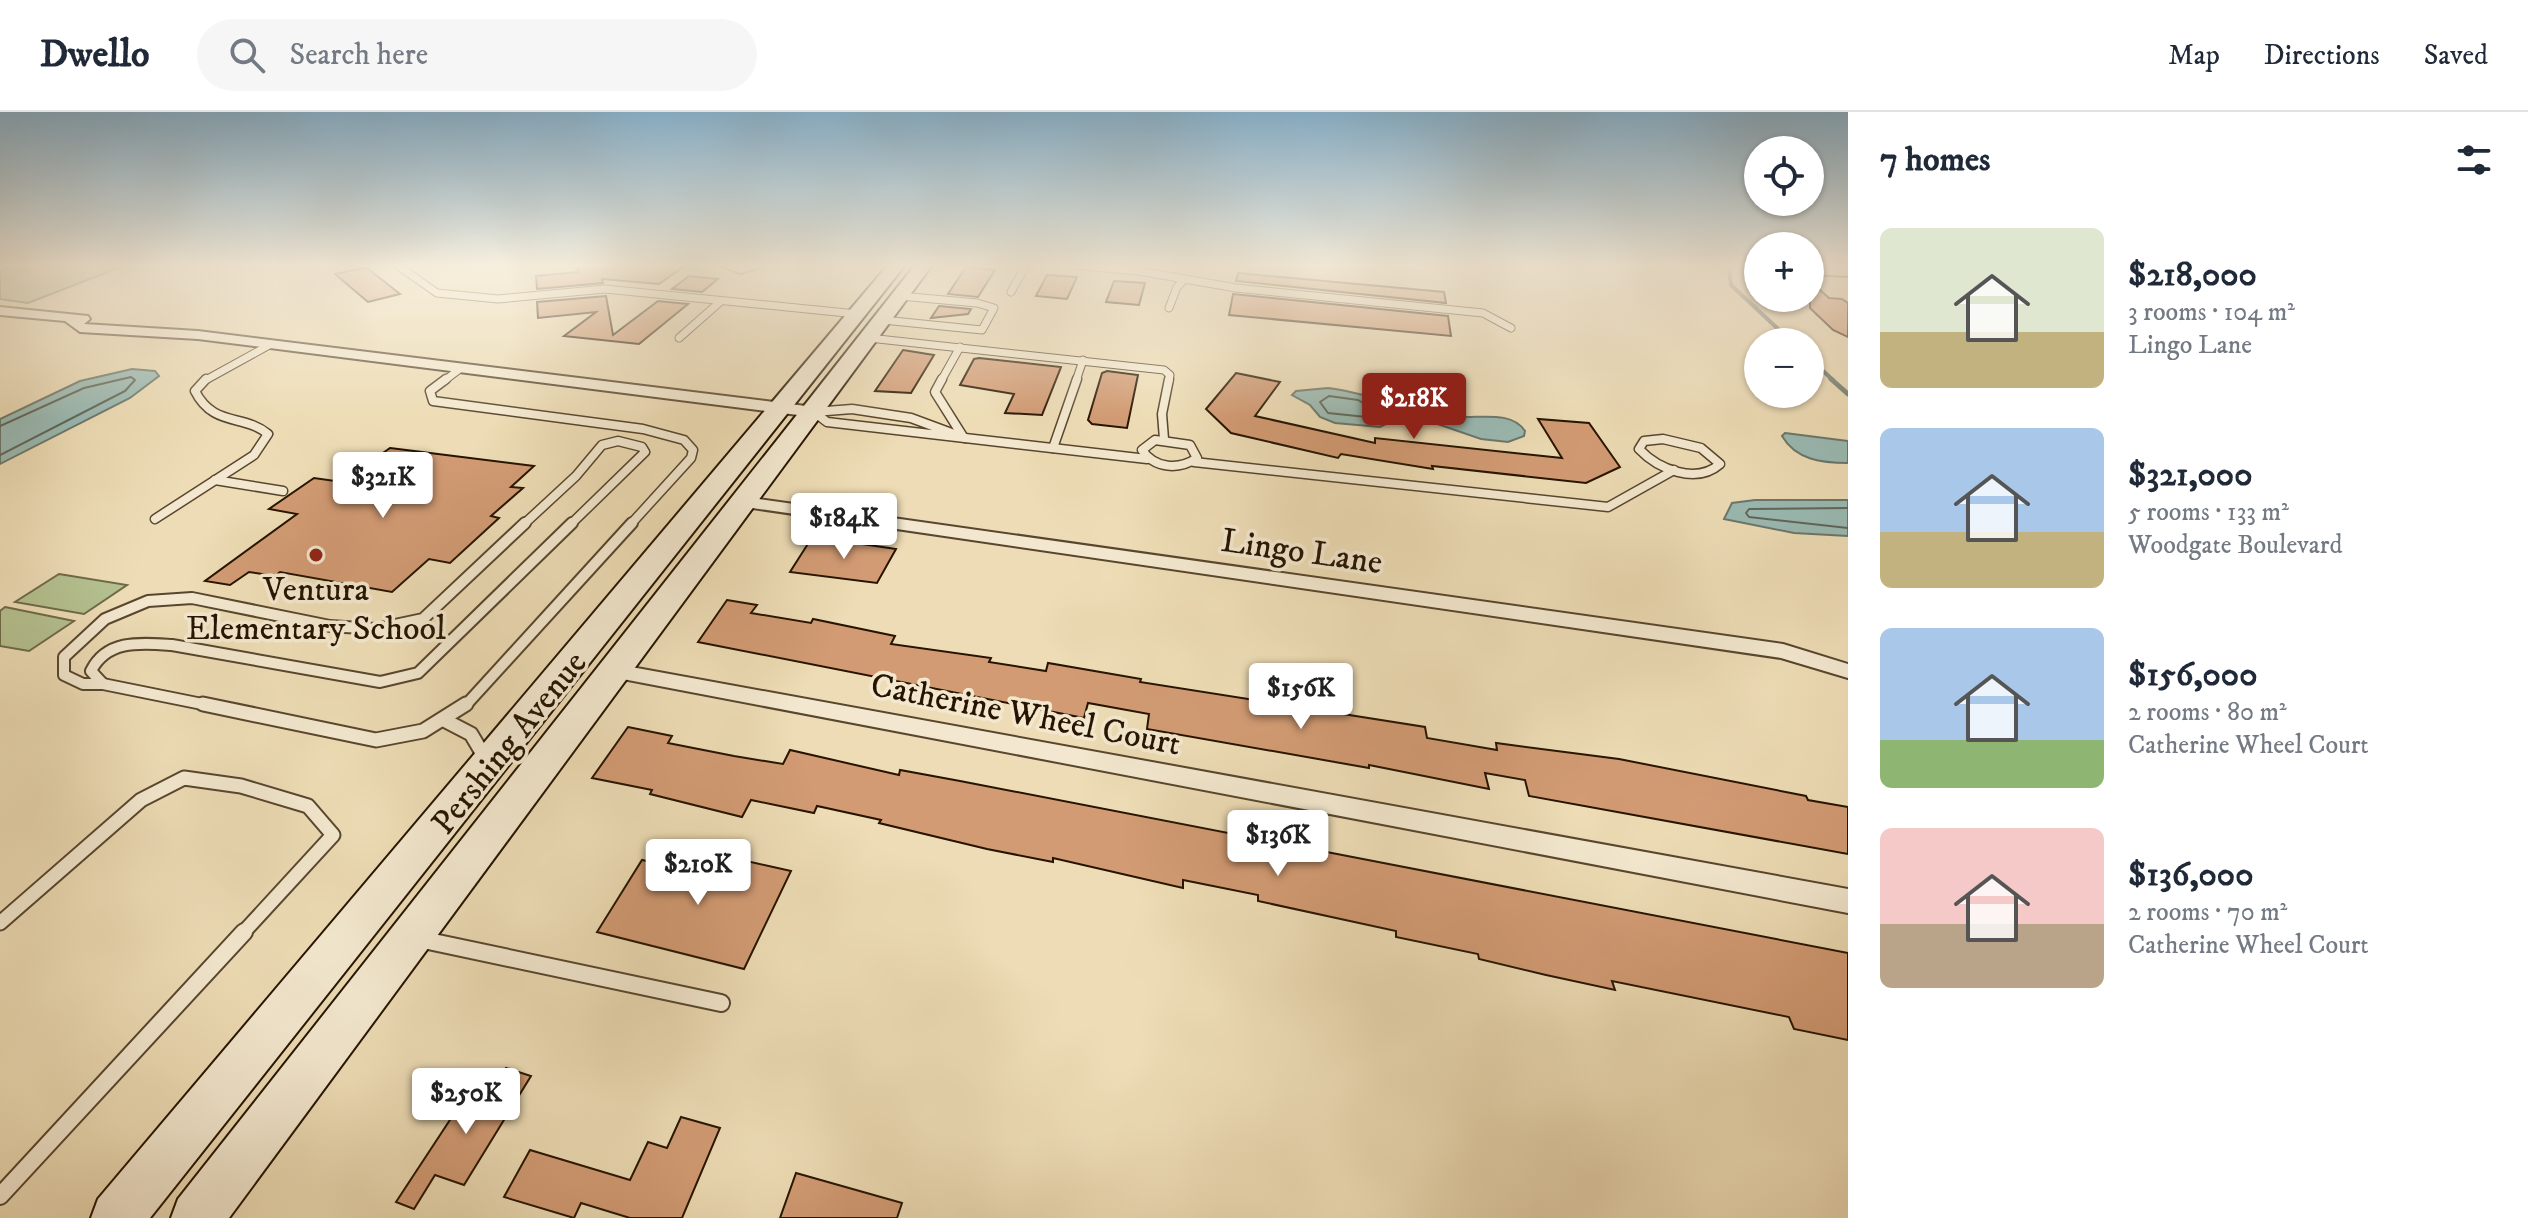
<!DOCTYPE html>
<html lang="en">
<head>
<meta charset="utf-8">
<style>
  body { margin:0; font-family:"IM FELL DW Pica",serif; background:#f6f6f7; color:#1f2937; height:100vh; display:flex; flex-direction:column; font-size:30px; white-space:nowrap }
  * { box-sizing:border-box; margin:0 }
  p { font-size:26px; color:#747a83 }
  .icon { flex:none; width:44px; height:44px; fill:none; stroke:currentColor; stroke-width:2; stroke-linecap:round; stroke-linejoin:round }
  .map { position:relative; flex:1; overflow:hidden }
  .details { display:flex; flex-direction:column; background:#fff; width:680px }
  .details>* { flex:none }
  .fabs { position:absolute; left:1744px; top:24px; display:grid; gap:16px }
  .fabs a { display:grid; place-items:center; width:80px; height:80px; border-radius:50%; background:#fff; box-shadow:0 2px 6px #0004; font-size:40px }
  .price { position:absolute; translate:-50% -68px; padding:0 18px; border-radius:8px; background:#fff; color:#222; font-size:26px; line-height:52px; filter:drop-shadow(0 2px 4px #0008) }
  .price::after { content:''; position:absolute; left:50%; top:48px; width:24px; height:18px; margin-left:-12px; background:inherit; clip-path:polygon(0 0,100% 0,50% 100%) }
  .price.current { background:#8f2418; color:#fff }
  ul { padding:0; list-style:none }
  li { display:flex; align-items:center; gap:24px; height:200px; padding:0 32px }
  li span { display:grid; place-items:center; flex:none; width:224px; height:160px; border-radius:12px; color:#555 }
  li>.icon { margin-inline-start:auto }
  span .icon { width:96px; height:96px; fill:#fffc; stroke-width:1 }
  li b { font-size:34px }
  h2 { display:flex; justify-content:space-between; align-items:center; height:96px; padding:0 32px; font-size:34px }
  header { display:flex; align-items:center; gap:48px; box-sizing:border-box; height:112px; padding:0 40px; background:#fff; border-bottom:2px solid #e0e1e3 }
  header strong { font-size:38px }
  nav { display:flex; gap:44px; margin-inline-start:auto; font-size:28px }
  .search { width:560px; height:72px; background:#f6f6f7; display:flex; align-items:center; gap:20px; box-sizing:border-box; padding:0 28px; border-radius:44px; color:#747a83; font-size:30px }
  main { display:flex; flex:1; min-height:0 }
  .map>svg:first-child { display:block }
</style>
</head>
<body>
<header>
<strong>Dwello</strong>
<div class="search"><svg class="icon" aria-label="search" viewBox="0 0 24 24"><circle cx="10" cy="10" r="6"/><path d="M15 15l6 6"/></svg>Search here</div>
<nav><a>Map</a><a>Directions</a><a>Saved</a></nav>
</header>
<main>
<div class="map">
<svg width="1848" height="1106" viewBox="0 0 1848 1106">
  <rect width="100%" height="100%" fill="#eddcb5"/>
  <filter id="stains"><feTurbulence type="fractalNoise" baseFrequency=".0025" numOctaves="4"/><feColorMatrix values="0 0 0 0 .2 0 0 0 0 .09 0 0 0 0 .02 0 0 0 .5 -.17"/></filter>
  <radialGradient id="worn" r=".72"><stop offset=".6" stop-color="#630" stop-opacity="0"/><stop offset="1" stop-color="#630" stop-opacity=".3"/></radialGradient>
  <g fill="#b5c190" stroke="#6e6a48" stroke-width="2">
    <path d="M17,153H126L28,191L0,187V159Z"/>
    <path d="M59,462L127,473L84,502L15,490Z"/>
    <path d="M5,495L74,509L29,539L0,534V499Z"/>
  </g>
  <g fill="#9abab3" stroke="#6c786c" stroke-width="2">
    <path d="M132,257L155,259L159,264L130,286L0,352V307L80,269Z"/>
    <path d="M1328,276C1373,281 1415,303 1461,305C1482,306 1512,299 1525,319L1524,324L1508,330L1481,327L1423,307H1396L1380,315L1335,311L1320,305L1310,293L1292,283L1296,279Z"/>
    <path d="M1785,321L1848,329V351C1822,351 1796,348 1782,324Z"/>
    <path d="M1755,388H1848V424L1794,421L1724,407L1732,391Z"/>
  </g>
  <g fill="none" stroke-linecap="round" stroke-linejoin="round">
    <g stroke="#60675a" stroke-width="2">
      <path d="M1329,284L1358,288L1382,302L1376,306L1328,301L1320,290Z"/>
      <path d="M0,314L84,276L131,265L135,268L125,279L0,343"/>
      <path d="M1848,396L1749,397L1746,401L1749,405L1848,416"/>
    </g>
    <g stroke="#6c786c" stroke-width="4">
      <path d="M1729,158L1731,173L1792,230"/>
      <path d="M1810,247L1834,269"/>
    </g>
    <path stroke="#6c786c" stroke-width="5" d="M1831,267L1848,282"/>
  </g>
  <g fill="#d29b74" stroke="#261401" stroke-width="2">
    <path d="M579,153H686L659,172L602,167L603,171L537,177L536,164L578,160Z"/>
    <path d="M966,155L995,158L978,185L948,182Z"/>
    <path d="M363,156H367L400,182L368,190L335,162Z"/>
    <path d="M1238,161L1444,180L1446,191L1236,169Z"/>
    <path d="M1047,163L1077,165L1067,187L1036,184Z"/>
    <path d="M689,164L718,167L702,180L672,177Z"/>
    <path d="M1114,169L1145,171L1139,193L1106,190Z"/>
    <path d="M1810,169L1829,186L1842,187L1848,191V225L1833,218L1810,196Z"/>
    <path d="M1233,182L1448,204L1451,224L1229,203Z"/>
    <path d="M606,184L613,223L658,189L688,192L639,232L564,224L596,200L538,206L537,190Z"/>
    <path d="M939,194L971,197L968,202L931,206Z"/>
    <path d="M903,238L934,243L911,281L875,279Z"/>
    <path d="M979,246L1061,255L1042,303L1005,301L1014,282L960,273L974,247Z"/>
    <path d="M1107,259L1138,263L1127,316L1092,312L1088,308L1102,261Z"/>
    <path d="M1236,261L1280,270L1255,304L1375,331V326L1562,346L1538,307L1589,311L1620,355L1586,371L1432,354L1433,357L1341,342L1338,346L1231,321L1206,297Z"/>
    <path d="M390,336L534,354L511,375L523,376L491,404L499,406L450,451L429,447L392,480L280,460L275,464L249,460L230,473L205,469L297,402L269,397L314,366L342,370Z"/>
    <path d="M811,427L862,432L896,437L877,471L790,460Z"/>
    <path d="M727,488L757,493L751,501L811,511L813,507L895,524L891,532L991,546L989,550L1046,559L1048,551L1141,567L1140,570L1425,615L1427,626L1497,638L1496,631L1619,647L1806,684L1808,688L1848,695V742L1529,684L1525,668L1485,661L1489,677L1369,653V656L1147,617L1149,602L1088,591L1084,606L698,530Z"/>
    <path d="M628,615L672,624L668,631L734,644L783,652L790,638L899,663L900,658L960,669L1848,841V928L1794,917L1789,905L1612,869L1615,878L1546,863L1479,847L1478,842L1396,825V819L1258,789V783L1183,768V776L1053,746V750L987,737L879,711L881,708L817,694L814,701L751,688L742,705L650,682L652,678L592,666Z"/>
    <path d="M698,738L791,759L744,857L597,820L642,748L687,758Z"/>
    <path d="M506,956L531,964L464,1073L435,1063L414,1097L396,1090L471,976L490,981Z"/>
    <path d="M681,1005L720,1016L682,1106H630L581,1091L574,1106L504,1085L530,1038L630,1068L648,1030L667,1036Z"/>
    <path d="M796,1061L902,1091L897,1106H780Z"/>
  </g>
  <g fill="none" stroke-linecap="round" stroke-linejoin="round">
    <g stroke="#58462e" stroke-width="9">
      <g id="lane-far4">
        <path d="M397,153L437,181L498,187L605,177L857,202"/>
        <path d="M1074,153L1139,159L1236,176L1483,201L1511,216"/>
        <path d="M1011,180L1026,153"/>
        <path d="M1169,196L1177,175L1185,167"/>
        <path d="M883,208L982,218L994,196L977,191L900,184"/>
        <path d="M679,226L721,189"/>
        <path d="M869,226L1164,258L1170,263L1169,269"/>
        <path d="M204,269L271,232"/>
        <path d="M444,269L461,256"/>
        <path d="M941,269L960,235"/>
        <path d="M1076,269L1083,248"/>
      </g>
    </g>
    <g stroke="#58462e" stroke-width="11">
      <g id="lane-far3">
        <path d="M446,267L430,279L433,289L643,317L684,328L693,338L691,346L630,413"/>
        <path d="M942,267L935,280L962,323"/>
        <path d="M852,297L911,306L965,326L827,310L814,300Z"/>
        <path d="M965,326L1147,347"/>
        <path d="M1164,327L1162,302L1169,267"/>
        <path d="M1663,327L1701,336L1720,352C1696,373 1658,357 1639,337L1644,329Z"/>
        <path d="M1155,328L1190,333L1197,346C1179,358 1155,357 1142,338Z"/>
        <path d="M1053,336L1077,267"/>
        <path d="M1194,350L1608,395L1674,358"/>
        <path d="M215,368L283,379"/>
        <path d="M155,407L254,343L268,322C244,302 213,315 195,279L206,267"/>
        <path d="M523,413L576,364L602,333L618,329L642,335L645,340L570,413"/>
      </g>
    </g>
    <g stroke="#58462e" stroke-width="14">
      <g id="lane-far2">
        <path d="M103,572L212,594"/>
        <path d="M103,572H83L64,563V545L105,507L148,489L192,486L330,514L376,517L423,507L525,411"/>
        <path d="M103,572L91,559C107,527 141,531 172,533L380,570L418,561L572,411"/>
        <path d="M465,594L632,411"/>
      </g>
    </g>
    <g stroke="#58462e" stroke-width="17">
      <g id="lane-far1">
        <path d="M203,592L376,628L423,619L466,592"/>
        <path d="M446,609L471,622L487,649"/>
        <path d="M0,811L141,688L184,666L241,674L308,694L333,723L242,822"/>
      </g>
    </g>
    <g stroke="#58462e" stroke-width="20">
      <g id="lane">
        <path d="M419,827L721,891"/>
        <path d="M0,1084L244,820"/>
      </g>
    </g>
    <g stroke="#58462e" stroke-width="4">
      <g id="street">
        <path d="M719,153H765L741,161Z"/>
        <path d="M0,195L88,204L90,207L84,212L198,219L814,295L822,300L814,305L198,227L80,220L65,209L0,203Z"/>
        <path d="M745,385L1783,532L1848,552V566L1781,546L739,394V386Z"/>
        <path d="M615,552L1848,777V801L607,564L604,559Z"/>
      </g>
    </g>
    <g stroke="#261401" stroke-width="4">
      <g id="secondary">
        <path d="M888,153H905L150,1106H91L98,1087Z"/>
        <path d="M915,153H932L229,1106H171L178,1087Z"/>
        <path d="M1749,153H1758V158L1751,157Z"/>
        <path d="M1810,153L1848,154V164L1810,162Z"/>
      </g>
    </g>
    <use href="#lane-far4" stroke="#f3e8cf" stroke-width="7"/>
    <use href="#lane-far3" stroke="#f3e8cf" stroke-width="8"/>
    <use href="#lane-far2" stroke="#f3e8cf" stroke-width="10"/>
    <use href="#lane-far1" stroke="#f3e8cf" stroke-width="13"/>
    <use href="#lane" stroke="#f3e8cf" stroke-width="16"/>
    <use href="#street" fill="#f3e8cf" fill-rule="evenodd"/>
    <use href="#secondary" fill="#f3e8cf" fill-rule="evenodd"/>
  </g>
  <linearGradient id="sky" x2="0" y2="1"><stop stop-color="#89b6d3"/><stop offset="0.5" stop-color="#f7efde"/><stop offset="1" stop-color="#f7efde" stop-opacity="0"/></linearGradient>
  <rect width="1848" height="307" fill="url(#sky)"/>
  <circle fill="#8f2418" stroke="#f3e8cf" stroke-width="3" cx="316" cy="443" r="8"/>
  <g text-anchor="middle" stroke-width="7" stroke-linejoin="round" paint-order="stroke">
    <g font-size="34" fill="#261401" stroke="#f3e8cf">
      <text transform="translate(1302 438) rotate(8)" y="12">Lingo Lane</text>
      <text transform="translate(1026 601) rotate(11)" y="12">Catherine Wheel Court</text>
      <text transform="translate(508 630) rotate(-51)" y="12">Pershing Avenue</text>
    </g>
    <g font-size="34" fill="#261401" stroke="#f3e8cf">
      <text x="316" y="488">Ventura<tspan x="316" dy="39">Elementary School</tspan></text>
    </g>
  </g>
  <rect width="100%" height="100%" filter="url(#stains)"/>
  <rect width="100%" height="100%" fill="url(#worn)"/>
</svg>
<div class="fabs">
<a><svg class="icon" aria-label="locate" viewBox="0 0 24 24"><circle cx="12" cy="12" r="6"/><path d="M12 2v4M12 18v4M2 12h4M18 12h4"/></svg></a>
<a>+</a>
<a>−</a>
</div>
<b class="price current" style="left:1414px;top:329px">$218K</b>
<b class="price" style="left:383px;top:408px">$321K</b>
<b class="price" style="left:844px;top:449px">$184K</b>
<b class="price" style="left:1301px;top:619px">$156K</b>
<b class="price" style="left:1278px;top:766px">$136K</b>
<b class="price" style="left:698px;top:795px">$210K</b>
<b class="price" style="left:466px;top:1024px">$250K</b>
</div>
<section class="details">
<h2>7 homes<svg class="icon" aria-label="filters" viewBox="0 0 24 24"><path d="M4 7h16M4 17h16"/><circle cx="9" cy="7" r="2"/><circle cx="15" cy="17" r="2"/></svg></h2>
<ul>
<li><span style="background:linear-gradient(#dfe7d0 65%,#c2b280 0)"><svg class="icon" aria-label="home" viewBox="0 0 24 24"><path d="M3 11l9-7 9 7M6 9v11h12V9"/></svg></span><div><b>$218,000</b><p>3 rooms · 104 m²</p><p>Lingo Lane</p></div></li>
<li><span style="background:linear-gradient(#a9c7e8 65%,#c2b280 0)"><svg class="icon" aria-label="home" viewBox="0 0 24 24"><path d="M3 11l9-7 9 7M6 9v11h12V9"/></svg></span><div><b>$321,000</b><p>5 rooms · 133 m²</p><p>Woodgate Boulevard</p></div></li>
<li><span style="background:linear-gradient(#a9c7e8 70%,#8fb573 0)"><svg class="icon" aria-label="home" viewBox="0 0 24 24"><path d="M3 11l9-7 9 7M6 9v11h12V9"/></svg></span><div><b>$156,000</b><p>2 rooms · 80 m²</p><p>Catherine Wheel Court</p></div></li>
<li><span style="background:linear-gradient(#f6c9c9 60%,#b9a48a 0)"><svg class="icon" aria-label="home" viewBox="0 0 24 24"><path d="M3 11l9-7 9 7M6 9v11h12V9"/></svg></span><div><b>$136,000</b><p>2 rooms · 70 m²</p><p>Catherine Wheel Court</p></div></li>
</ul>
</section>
</main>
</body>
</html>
